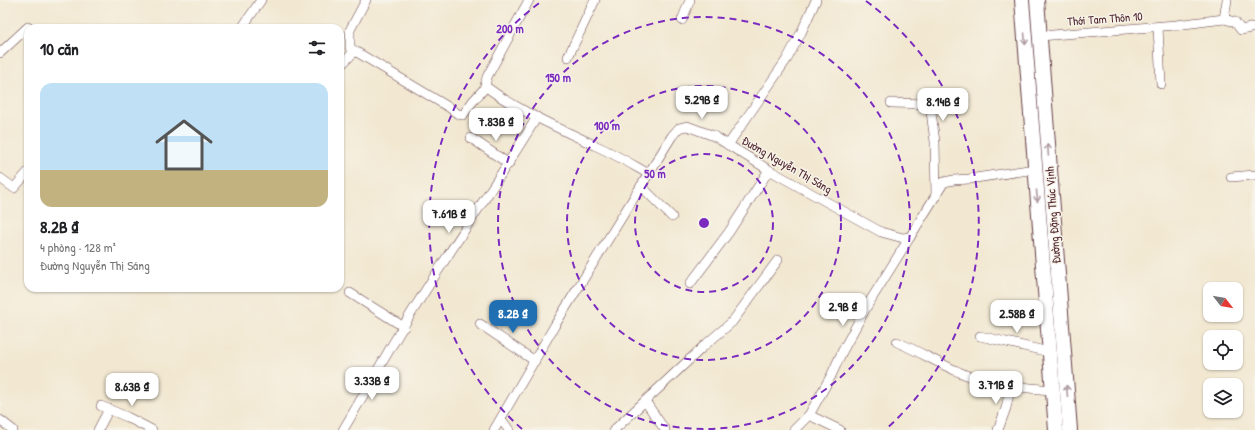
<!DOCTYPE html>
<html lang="vi">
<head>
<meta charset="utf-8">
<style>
  body { margin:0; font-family:"Patrick Hand",sans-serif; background:#f2f2f2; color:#202124; height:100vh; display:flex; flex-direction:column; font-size:15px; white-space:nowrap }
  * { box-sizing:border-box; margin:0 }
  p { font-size:13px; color:#757577 }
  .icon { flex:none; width:22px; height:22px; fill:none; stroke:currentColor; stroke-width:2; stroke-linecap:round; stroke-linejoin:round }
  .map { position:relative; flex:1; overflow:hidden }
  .sheet { position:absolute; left:24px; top:24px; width:320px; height:268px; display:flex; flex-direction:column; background:#fff; border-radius:12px; box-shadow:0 1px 3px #0004 }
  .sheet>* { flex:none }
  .needle { width:26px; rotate:121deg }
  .controls { position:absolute; left:1203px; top:282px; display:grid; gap:8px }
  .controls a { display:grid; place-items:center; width:40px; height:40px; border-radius:8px; background:#fff; box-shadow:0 1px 3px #0004; font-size:20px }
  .price { position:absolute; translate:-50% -34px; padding:0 9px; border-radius:8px; background:#fff; color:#222; font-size:13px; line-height:26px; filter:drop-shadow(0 1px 2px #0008) }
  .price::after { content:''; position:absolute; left:50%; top:24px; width:12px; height:9px; margin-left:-6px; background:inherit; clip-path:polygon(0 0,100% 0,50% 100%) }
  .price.current { background:#1f6fb2; color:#fff }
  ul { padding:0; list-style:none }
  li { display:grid; align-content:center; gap:8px; height:212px; padding:0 16px }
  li+li { border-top:1px solid #e0e0e0 }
  li span { display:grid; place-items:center; height:124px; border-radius:12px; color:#555 }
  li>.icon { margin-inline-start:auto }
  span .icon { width:72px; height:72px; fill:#fffc; stroke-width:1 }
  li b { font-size:17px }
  h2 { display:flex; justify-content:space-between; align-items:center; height:48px; padding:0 16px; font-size:17px }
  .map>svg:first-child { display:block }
</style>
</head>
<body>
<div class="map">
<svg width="1255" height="430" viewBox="0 0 1255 430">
  <rect width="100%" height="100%" fill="#f7f3e8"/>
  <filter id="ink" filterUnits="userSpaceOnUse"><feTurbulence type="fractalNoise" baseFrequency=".025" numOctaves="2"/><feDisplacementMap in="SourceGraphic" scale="8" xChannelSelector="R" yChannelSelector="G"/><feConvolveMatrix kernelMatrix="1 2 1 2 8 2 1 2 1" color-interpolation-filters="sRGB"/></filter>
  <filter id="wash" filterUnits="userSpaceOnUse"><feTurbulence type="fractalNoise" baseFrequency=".012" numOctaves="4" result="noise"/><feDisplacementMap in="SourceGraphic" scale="16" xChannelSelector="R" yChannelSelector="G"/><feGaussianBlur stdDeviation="0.9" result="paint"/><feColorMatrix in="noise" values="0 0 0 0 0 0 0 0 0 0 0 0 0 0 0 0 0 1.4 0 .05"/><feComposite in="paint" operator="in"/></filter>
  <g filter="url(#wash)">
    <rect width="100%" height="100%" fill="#f2e8d2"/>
  </g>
  <g filter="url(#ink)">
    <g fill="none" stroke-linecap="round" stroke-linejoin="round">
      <g stroke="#633d44" stroke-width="10">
        <g id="minor">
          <path d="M366,0L350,30V48L450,108L458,114L463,115L473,101L484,89L485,86"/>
          <path d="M529,0L487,77L485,86C518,111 557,127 594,145C613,153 631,164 649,174"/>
          <path d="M1224,19L1235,22L1241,30L1255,27"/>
          <path d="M682,20L690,0"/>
          <path d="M1158,27L1161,84"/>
          <path d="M242,28L261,0"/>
          <path d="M1040,36L1176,25L1224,19L1227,0"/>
          <path d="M0,53L28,27"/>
          <path d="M568,57L595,0"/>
          <path d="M340,66L355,51"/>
          <path d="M891,103L930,104L935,142L936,196"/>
          <path d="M471,138L509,164"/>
          <path d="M728,145L787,59L801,33L816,0"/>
          <path d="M1231,177L1255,175"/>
          <path d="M0,178L14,188L28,172"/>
          <path d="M641,186L672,217"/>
          <path d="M690,284L729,232L769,170"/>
          <path d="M350,293L404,327"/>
          <path d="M480,324L535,361"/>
          <path d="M980,336L1049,352"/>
          <path d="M897,342C918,351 938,363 959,372C985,384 1024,388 1053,390"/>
          <path d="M645,401L665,430"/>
          <path d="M101,406L127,417L152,430"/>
          <path d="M809,415L840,430"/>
          <path d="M501,419L509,430"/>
          <path d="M0,420L13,430"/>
          <path d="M98,430L109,409"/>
          <path d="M343,430C368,388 391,345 417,304C456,241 498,181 537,117"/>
          <path d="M494,430L555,325L672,136L679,128L687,126L714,136L769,170L881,232L903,238L910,237L944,182L954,180L969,179L1035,169"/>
          <path d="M614,430L705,345L732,322L778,260"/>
          <path d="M794,430L809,415L831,376L842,352L867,306L910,237"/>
          <path d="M998,430L1006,408L1011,385"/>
        </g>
      </g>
      <g stroke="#633d44" stroke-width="16">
        <g id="primary">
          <path d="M1022,0L1056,430"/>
          <path d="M1037,0L1070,430"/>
        </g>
      </g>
      <use href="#minor" stroke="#fff" stroke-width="9"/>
      <use href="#primary" stroke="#fff" stroke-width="14"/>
    </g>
    <defs><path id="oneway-shaft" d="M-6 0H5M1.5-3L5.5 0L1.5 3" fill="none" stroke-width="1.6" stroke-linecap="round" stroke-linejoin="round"/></defs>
    <g stroke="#ae9aa0">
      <use href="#oneway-shaft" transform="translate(1025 39) rotate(86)"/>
      <use href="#oneway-shaft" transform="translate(1048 150) rotate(-94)"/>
      <use href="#oneway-shaft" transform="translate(1037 196) rotate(85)"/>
      <use href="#oneway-shaft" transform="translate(1067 391) rotate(-95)"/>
    </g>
  </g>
  <g fill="none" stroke="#7b2cbf" stroke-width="2" stroke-dasharray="7 5">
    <circle cx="704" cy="223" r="69"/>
    <circle cx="704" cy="223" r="137"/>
    <circle cx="704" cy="223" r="206"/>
    <path d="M522 429A275 275 0 0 1 542 1M866 1A275 275 0 0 1 886 429"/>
  </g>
  <g text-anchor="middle" stroke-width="3" stroke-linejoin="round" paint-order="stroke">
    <g font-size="12" fill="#4a1f2b" stroke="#f7f3e8">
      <text transform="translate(1105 19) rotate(-4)" y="4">Thới Tam Thôn 10</text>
      <text transform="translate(787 165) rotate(30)" y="4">Đường Nguyễn Thị Sáng</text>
      <text transform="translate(1053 215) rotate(-94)" y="4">Đường Đặng Thúc Vịnh</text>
    </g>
  </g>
  <circle cx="704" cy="223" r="6" fill="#7b2cbf" stroke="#f7f3e8" stroke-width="2"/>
  <g font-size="12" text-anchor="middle" font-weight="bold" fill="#7b2cbf" stroke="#f7f3e8" stroke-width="3" stroke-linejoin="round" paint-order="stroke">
    <text x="510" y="33">200 m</text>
    <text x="558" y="82">150 m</text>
    <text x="607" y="130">100 m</text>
    <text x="655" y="178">50 m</text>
  </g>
</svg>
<div class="controls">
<a><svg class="needle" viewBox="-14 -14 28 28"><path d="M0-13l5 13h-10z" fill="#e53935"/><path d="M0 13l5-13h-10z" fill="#757577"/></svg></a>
<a><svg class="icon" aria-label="locate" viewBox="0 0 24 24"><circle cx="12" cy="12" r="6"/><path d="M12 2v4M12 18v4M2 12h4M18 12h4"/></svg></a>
<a><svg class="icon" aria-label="layers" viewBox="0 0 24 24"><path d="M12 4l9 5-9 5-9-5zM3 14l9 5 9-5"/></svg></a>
</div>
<b class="price" style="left:702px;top:120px">5.29B ₫</b>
<b class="price" style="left:943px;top:122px">8.14B ₫</b>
<b class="price" style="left:496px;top:142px">7.83B ₫</b>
<b class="price" style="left:449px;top:234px">7.61B ₫</b>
<b class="price" style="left:843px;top:327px">2.9B ₫</b>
<b class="price current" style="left:513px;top:334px">8.2B ₫</b>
<b class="price" style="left:1017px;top:334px">2.58B ₫</b>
<b class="price" style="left:372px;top:401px">3.33B ₫</b>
<b class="price" style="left:996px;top:405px">3.71B ₫</b>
<b class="price" style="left:132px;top:407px">8.63B ₫</b>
<section class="sheet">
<h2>10 căn<svg class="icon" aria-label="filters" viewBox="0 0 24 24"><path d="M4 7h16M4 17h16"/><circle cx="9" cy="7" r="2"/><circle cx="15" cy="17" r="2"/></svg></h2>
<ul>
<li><span style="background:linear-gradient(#bfe0f5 70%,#c2b280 0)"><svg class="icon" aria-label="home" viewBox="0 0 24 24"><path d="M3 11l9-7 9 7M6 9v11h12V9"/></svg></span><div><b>8.2B ₫</b><p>4 phòng · 128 m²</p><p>Đường Nguyễn Thị Sáng</p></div></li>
</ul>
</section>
</div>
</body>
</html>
